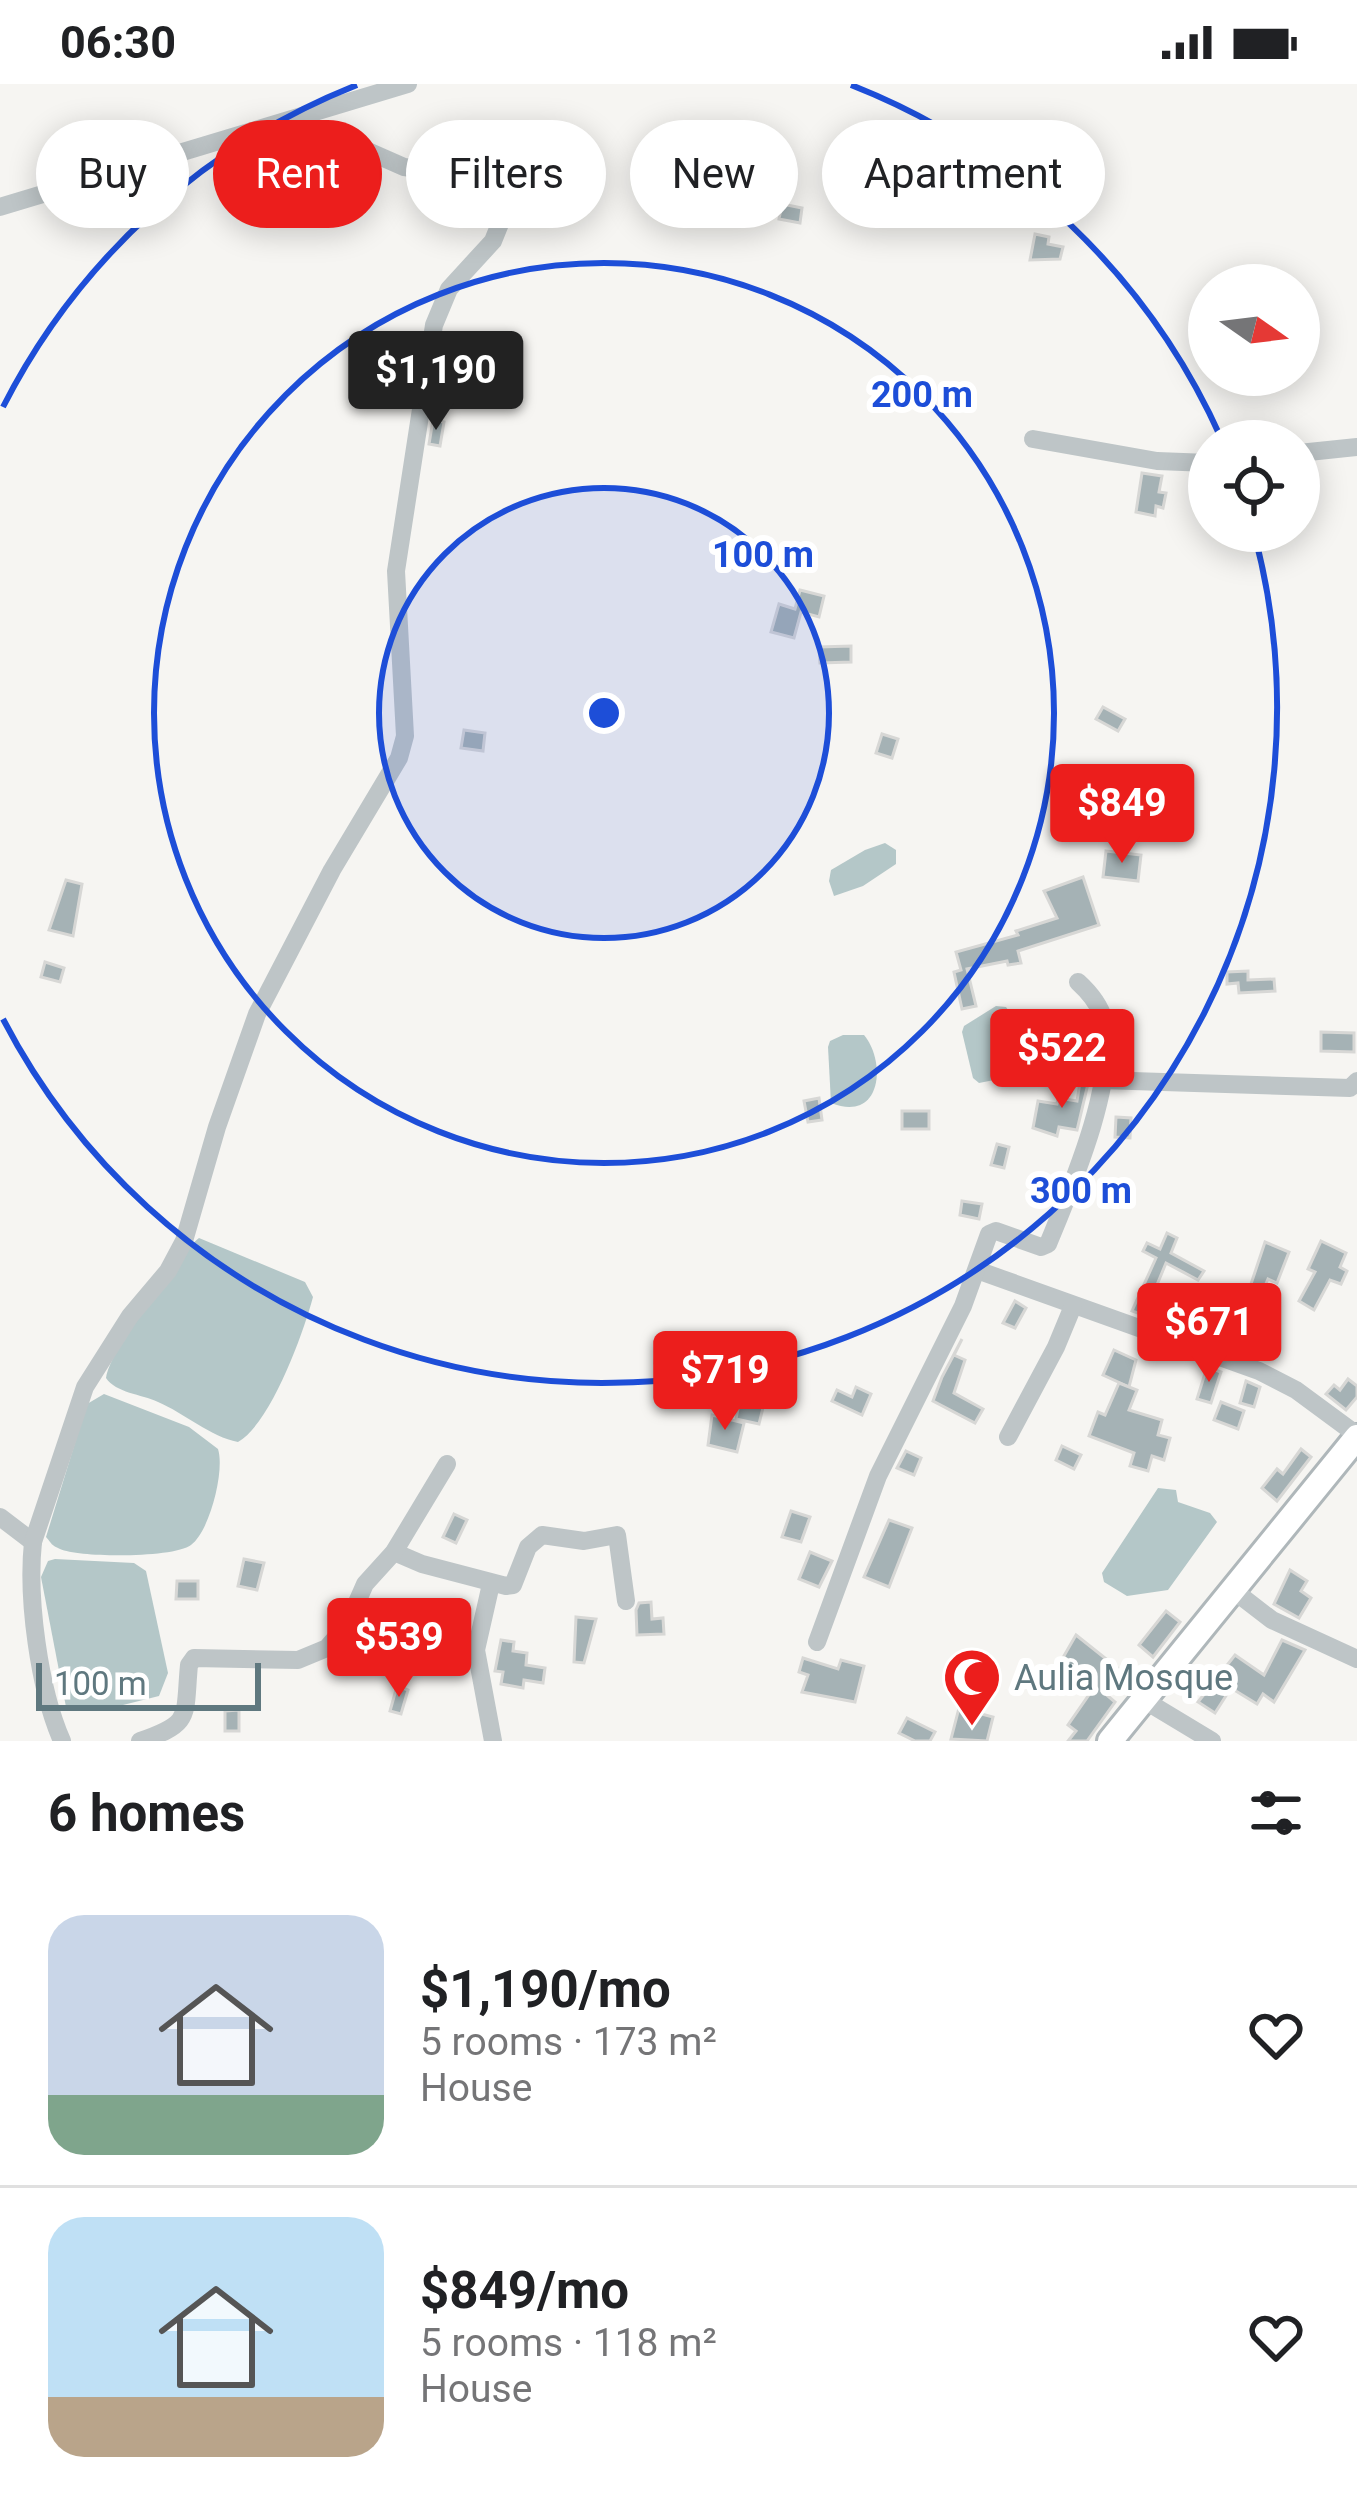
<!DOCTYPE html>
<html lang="en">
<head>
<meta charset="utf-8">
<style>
  body { margin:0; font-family:Roboto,sans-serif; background:#f6f6f6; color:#202124; height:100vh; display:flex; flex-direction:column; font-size:45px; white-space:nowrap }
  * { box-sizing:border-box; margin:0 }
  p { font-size:39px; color:#757577 }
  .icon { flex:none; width:66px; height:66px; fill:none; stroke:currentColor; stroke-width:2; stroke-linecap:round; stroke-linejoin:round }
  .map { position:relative; height:1657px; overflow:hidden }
  .details { display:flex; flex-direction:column; background:#fff; flex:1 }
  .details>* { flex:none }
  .hud { position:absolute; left:36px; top:36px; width:1287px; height:108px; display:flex; gap:24px }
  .needle { width:78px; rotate:104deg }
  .fabs { position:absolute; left:1188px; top:180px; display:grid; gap:24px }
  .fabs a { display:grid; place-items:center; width:132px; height:132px; border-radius:50%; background:#fff; box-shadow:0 6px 30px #0003; font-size:60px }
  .scale { position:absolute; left:36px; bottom:30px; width:225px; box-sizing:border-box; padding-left:12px; border:6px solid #5f787f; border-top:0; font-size:33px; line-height:42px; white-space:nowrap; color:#5f787f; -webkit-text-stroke:9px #fff; paint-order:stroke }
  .price { position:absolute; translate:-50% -102px; padding:0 27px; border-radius:12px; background:#ec1e1c; color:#fff; font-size:39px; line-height:78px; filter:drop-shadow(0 3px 6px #0008) }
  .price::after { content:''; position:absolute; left:50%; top:72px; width:36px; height:27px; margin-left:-18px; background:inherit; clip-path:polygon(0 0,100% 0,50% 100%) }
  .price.active { background:#222; color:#fff }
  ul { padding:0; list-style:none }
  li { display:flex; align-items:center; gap:36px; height:300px; padding:0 48px }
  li+li { border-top:3px solid #e0e0e0 }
  li span { display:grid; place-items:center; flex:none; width:336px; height:240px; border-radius:36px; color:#555 }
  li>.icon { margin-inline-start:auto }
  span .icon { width:144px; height:144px; fill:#fffc; stroke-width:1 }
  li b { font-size:51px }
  h2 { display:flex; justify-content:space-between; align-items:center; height:144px; padding:0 48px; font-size:51px }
  .pill { padding:0 42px; border-radius:54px; background:#fff; box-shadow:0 6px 30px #0003; font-size:42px; line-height:108px }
  .pill.active { background:#ec1e1c; color:#fff }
  .status { display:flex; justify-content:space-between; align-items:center; height:84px; padding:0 60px; background:#fff; direction:ltr }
  .status svg { height:33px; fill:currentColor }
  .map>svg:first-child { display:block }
</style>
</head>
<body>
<div class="status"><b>06:30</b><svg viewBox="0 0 49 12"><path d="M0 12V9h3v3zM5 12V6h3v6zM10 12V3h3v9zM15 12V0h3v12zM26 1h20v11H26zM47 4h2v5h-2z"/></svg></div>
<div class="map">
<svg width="1357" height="1657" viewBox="0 0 1357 1657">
  <rect width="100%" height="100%" fill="#f6f5f2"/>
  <g fill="#b4c7c8">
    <path d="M885,759L896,766V780L863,802L834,812L829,797L831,786L865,766Z"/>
    <path d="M996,922L1006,923L1015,936L1024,969L999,995L979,999L973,994L962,948L964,942Z"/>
    <path d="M843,951H864C887,979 881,1039 831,1019L828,963L830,957Z"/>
    <path d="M199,1154L305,1198L313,1213C303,1250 271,1339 238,1358C211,1353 184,1329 158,1318C141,1310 116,1309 106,1294C109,1268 177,1171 199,1154Z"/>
    <path d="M104,1310L189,1343L218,1365C225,1386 210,1447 191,1461C174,1474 80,1474 60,1465C51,1461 52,1460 46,1453L87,1320Z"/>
    <path d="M1158,1404L1176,1406L1178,1418L1210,1429L1217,1438L1168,1506L1127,1512L1104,1498L1102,1489Z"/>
    <path d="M55,1475L134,1479L146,1487L168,1589L159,1612L123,1621L66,1623L41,1493L48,1477Z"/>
  </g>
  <g fill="#a5b2b5" stroke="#d7d7d5" stroke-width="3">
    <path d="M1039,48L1060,52L1057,67L1036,63Z"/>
    <path d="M782,120L802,124L800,139L779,135Z"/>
    <path d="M1035,150L1049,153L1048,160L1063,163L1060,175L1030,176Z"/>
    <path d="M433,336L444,338L440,362L429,360Z"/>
    <path d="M1142,389L1162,392L1159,408L1166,409L1163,424L1156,422L1155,432L1136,428Z"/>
    <path d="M800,506L824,512L819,533L801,528L794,554L771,548L779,520L795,525Z"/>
    <path d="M851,562V578L820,579L819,563Z"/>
    <path d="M1103,623L1125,635L1118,647L1096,635Z"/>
    <path d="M464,646L485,649L483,667L461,664Z"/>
    <path d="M882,650L898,655L892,674L876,669Z"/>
    <path d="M1106,767L1141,771L1138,797L1103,793Z"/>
    <path d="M1083,793L1099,841L1018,867L1021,879L1008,881L1007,877L967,885L976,922L962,925L954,888L961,886L956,868L1018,851L1016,847L1057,834L1044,807Z"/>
    <path d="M66,796L82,800L73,852L49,846Z"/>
    <path d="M45,878L64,884L60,898L41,893Z"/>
    <path d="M1248,887V896L1274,895L1275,907L1239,909L1238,899L1227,900V888Z"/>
    <path d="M1321,948L1354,949V968L1321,967Z"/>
    <path d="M1082,986L1091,987L1077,1046L1059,1043L1057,1052L1033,1044L1038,1017L1057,1020L1058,1014L1077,1017Z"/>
    <path d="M819,1014L822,1036L808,1038L804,1017Z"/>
    <rect x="902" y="1027" width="27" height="18"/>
    <path d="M1116,1033L1131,1034L1130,1054L1115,1053Z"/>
    <path d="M997,1060L1009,1063L1004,1084L991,1081Z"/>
    <path d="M962,1117L982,1120L979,1135L960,1131Z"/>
    <path d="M1167,1149L1177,1154L1171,1169L1204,1187L1198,1196L1166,1179L1154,1208L1190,1222L1185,1236L1150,1222L1146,1232L1132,1227L1156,1174L1143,1167L1147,1159L1160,1165Z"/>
    <path d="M1321,1157L1346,1169L1340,1183L1347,1187L1341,1200L1330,1196L1314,1226L1299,1217L1315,1188L1308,1185Z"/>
    <path d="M1265,1158L1289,1168L1277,1199L1268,1195L1261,1211L1249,1206Z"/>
    <path d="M1015,1217L1026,1224L1015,1244L1003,1239Z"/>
    <path d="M658,1255L671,1257L668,1281L655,1279Z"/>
    <path d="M962,1255L954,1271L965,1276L954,1309L983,1325L975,1339L933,1317L942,1293Z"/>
    <path d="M1114,1266L1136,1276L1129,1303L1103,1291Z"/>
    <path d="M1207,1283L1221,1288L1211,1319L1197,1315Z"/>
    <path d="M1348,1295L1357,1302V1313L1346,1326L1326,1310L1334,1301L1340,1306Z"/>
    <path d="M1246,1297L1260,1303L1254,1323L1240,1319Z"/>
    <path d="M1119,1299L1137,1306L1129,1326L1162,1336L1158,1351L1170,1354L1164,1376L1152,1372L1148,1387L1130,1382L1134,1369L1089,1352L1098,1328L1105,1331Z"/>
    <path d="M856,1303L871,1310L862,1331L832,1317L837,1306L852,1313Z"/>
    <path d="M742,1305L766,1311L759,1340L736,1335Z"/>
    <path d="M1221,1318L1244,1327L1238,1345L1214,1336Z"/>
    <path d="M712,1331L744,1339L737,1368L708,1361Z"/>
    <path d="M1062,1362L1081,1371L1074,1385L1056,1376Z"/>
    <path d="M1301,1365L1311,1373L1277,1417L1262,1404L1277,1385L1283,1390Z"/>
    <path d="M906,1367L921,1374L914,1391L897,1384Z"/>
    <path d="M791,1427L810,1433L801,1458L782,1453Z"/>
    <path d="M454,1430L467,1436L456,1459L443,1453Z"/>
    <path d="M889,1436L912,1444L889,1503L864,1493Z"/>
    <path d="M810,1468L832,1477L819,1503L799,1495Z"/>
    <path d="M244,1475L264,1479L257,1506L238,1502Z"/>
    <path d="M1290,1486L1307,1497L1301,1507L1311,1514L1299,1534L1274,1520Z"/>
    <path d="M177,1497H198V1515H176Z"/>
    <path d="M651,1518L652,1535L663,1534L664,1550L637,1551L636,1526L639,1519Z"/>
    <path d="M1166,1527L1180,1538L1153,1573L1139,1561Z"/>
    <path d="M576,1533L596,1535L584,1579L574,1578Z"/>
    <path d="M1076,1551L1120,1586L1102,1607L1115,1618L1087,1657H1068L1076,1647L1068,1641L1095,1602L1061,1577Z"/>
    <path d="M501,1556L514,1558L513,1567L527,1569L526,1581L545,1584L543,1599L524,1596L523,1604L501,1600L503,1588L495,1587Z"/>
    <path d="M1282,1556L1305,1566L1274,1618L1263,1610L1257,1620L1231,1604L1215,1629L1198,1618L1235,1571L1264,1591Z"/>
    <path d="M803,1574L838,1585L841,1576L864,1582L855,1618L802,1608L808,1591L799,1588Z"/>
    <path d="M397,1602L408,1606L401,1630L390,1627Z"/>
    <path d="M959,1624L993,1633L987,1657L951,1655Z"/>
    <path d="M239,1626V1647H225V1627Z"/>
    <path d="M907,1634L935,1648L930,1657H915L899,1649Z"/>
  </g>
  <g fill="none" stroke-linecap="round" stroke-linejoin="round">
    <g stroke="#afb7ba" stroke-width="30">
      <path id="major" d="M1110,1657L1357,1353"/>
    </g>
    <g stroke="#bec5c7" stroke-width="18">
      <path d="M0,123L408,0"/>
      <path d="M1033,355L1157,377L1209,379"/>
      <path d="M1299,369L1357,363"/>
      <path d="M1101,996L1350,1004L1357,997"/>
      <path d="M977,1186L1259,1287L1296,1306L1357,1351"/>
      <path d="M1008,1353L1056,1263L1073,1222"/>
      <path d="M0,1433L33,1458"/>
      <path d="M394,1468L422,1480L506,1502L513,1501L528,1463L542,1451L584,1457L617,1451L626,1517"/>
      <path d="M491,1500L476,1566L493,1657"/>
      <path d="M1233,1506L1272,1536L1357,1575"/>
      <path d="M817,1558L878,1392L963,1222L989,1150L996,1147L1041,1163L1048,1160C1071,1104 1118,996 1104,936C1100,922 1089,908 1078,898"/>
      <path d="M1144,1616L1212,1657"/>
      <path d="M62,1657C39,1605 27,1514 33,1458L85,1303L130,1232L168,1187L184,1157L217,1043L257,930L332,786L399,674L405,652L396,487L434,241L449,205L493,157L517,98L404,83L295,35"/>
      <path d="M140,1657C193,1639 184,1633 189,1581L194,1574L298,1576L327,1564L347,1541L365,1500L394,1468L447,1380"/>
    </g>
    <use href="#major" stroke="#fff" stroke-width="24"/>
  </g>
  <circle cx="604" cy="629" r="225" fill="#1d4ed8" fill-opacity=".12"/>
  <g fill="none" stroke="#1d4ed8" stroke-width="6">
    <circle cx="604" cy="629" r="225"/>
    <circle cx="604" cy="629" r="450"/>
    <path d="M3 323A675 675 0 0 1 357 1M851 1A675 675 0 0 1 1221 354M1254 449A675 675 0 0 1 3 935"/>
  </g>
  <defs>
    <g id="mosque-pin" transform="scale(3)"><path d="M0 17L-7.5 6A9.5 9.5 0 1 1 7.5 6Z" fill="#ec1e1c" stroke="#fff"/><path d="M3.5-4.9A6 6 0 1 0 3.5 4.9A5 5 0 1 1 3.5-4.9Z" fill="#fff"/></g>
  </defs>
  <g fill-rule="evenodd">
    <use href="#mosque-pin" x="972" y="1593"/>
  </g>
  <g text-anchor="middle" stroke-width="12" stroke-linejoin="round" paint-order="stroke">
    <g font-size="36" fill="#5f787f" stroke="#fff" text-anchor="start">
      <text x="1014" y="1606">Aulia Mosque</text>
    </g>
  </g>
  <circle cx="604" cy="629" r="18" fill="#1d4ed8" stroke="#fff" stroke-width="6"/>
  <g font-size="36" text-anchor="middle" font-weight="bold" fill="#1d4ed8" stroke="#fff" stroke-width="12" stroke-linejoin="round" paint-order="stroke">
    <text x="922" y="323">200 m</text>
    <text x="763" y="483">100 m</text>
    <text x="1081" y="1119">300 m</text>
  </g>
</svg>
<div class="fabs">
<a><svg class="needle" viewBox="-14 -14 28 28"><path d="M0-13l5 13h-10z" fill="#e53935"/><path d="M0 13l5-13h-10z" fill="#757577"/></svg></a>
<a><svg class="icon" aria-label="locate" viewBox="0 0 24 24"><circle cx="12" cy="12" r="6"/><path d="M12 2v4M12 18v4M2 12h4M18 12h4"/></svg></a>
</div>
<div class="scale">100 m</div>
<b class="price active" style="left:436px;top:349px">$1,190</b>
<b class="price" style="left:1122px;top:782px">$849</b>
<b class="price" style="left:1062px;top:1027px">$522</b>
<b class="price" style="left:1209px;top:1301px">$671</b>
<b class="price" style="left:725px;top:1349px">$719</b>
<b class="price" style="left:399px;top:1616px">$539</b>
<div class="hud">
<a class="pill">Buy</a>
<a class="pill active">Rent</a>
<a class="pill">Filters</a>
<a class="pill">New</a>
<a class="pill">Apartment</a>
</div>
</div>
<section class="details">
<h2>6 homes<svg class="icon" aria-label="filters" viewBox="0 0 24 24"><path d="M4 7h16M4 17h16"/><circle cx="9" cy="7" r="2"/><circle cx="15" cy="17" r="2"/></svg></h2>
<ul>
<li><span style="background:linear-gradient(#c9d6e8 75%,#7fa58c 0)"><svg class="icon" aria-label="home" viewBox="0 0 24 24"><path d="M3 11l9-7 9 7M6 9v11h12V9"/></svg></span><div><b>$1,190/mo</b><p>5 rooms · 173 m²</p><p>House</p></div><svg class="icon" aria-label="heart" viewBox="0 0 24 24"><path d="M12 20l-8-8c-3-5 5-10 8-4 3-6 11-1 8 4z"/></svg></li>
<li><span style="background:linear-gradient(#bfe0f5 75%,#b9a48a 0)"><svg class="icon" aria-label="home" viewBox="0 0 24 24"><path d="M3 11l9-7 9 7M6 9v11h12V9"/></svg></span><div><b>$849/mo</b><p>5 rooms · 118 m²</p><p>House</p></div><svg class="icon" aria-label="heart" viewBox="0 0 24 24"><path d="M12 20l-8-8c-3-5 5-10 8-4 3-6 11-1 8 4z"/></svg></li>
</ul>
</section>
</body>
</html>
